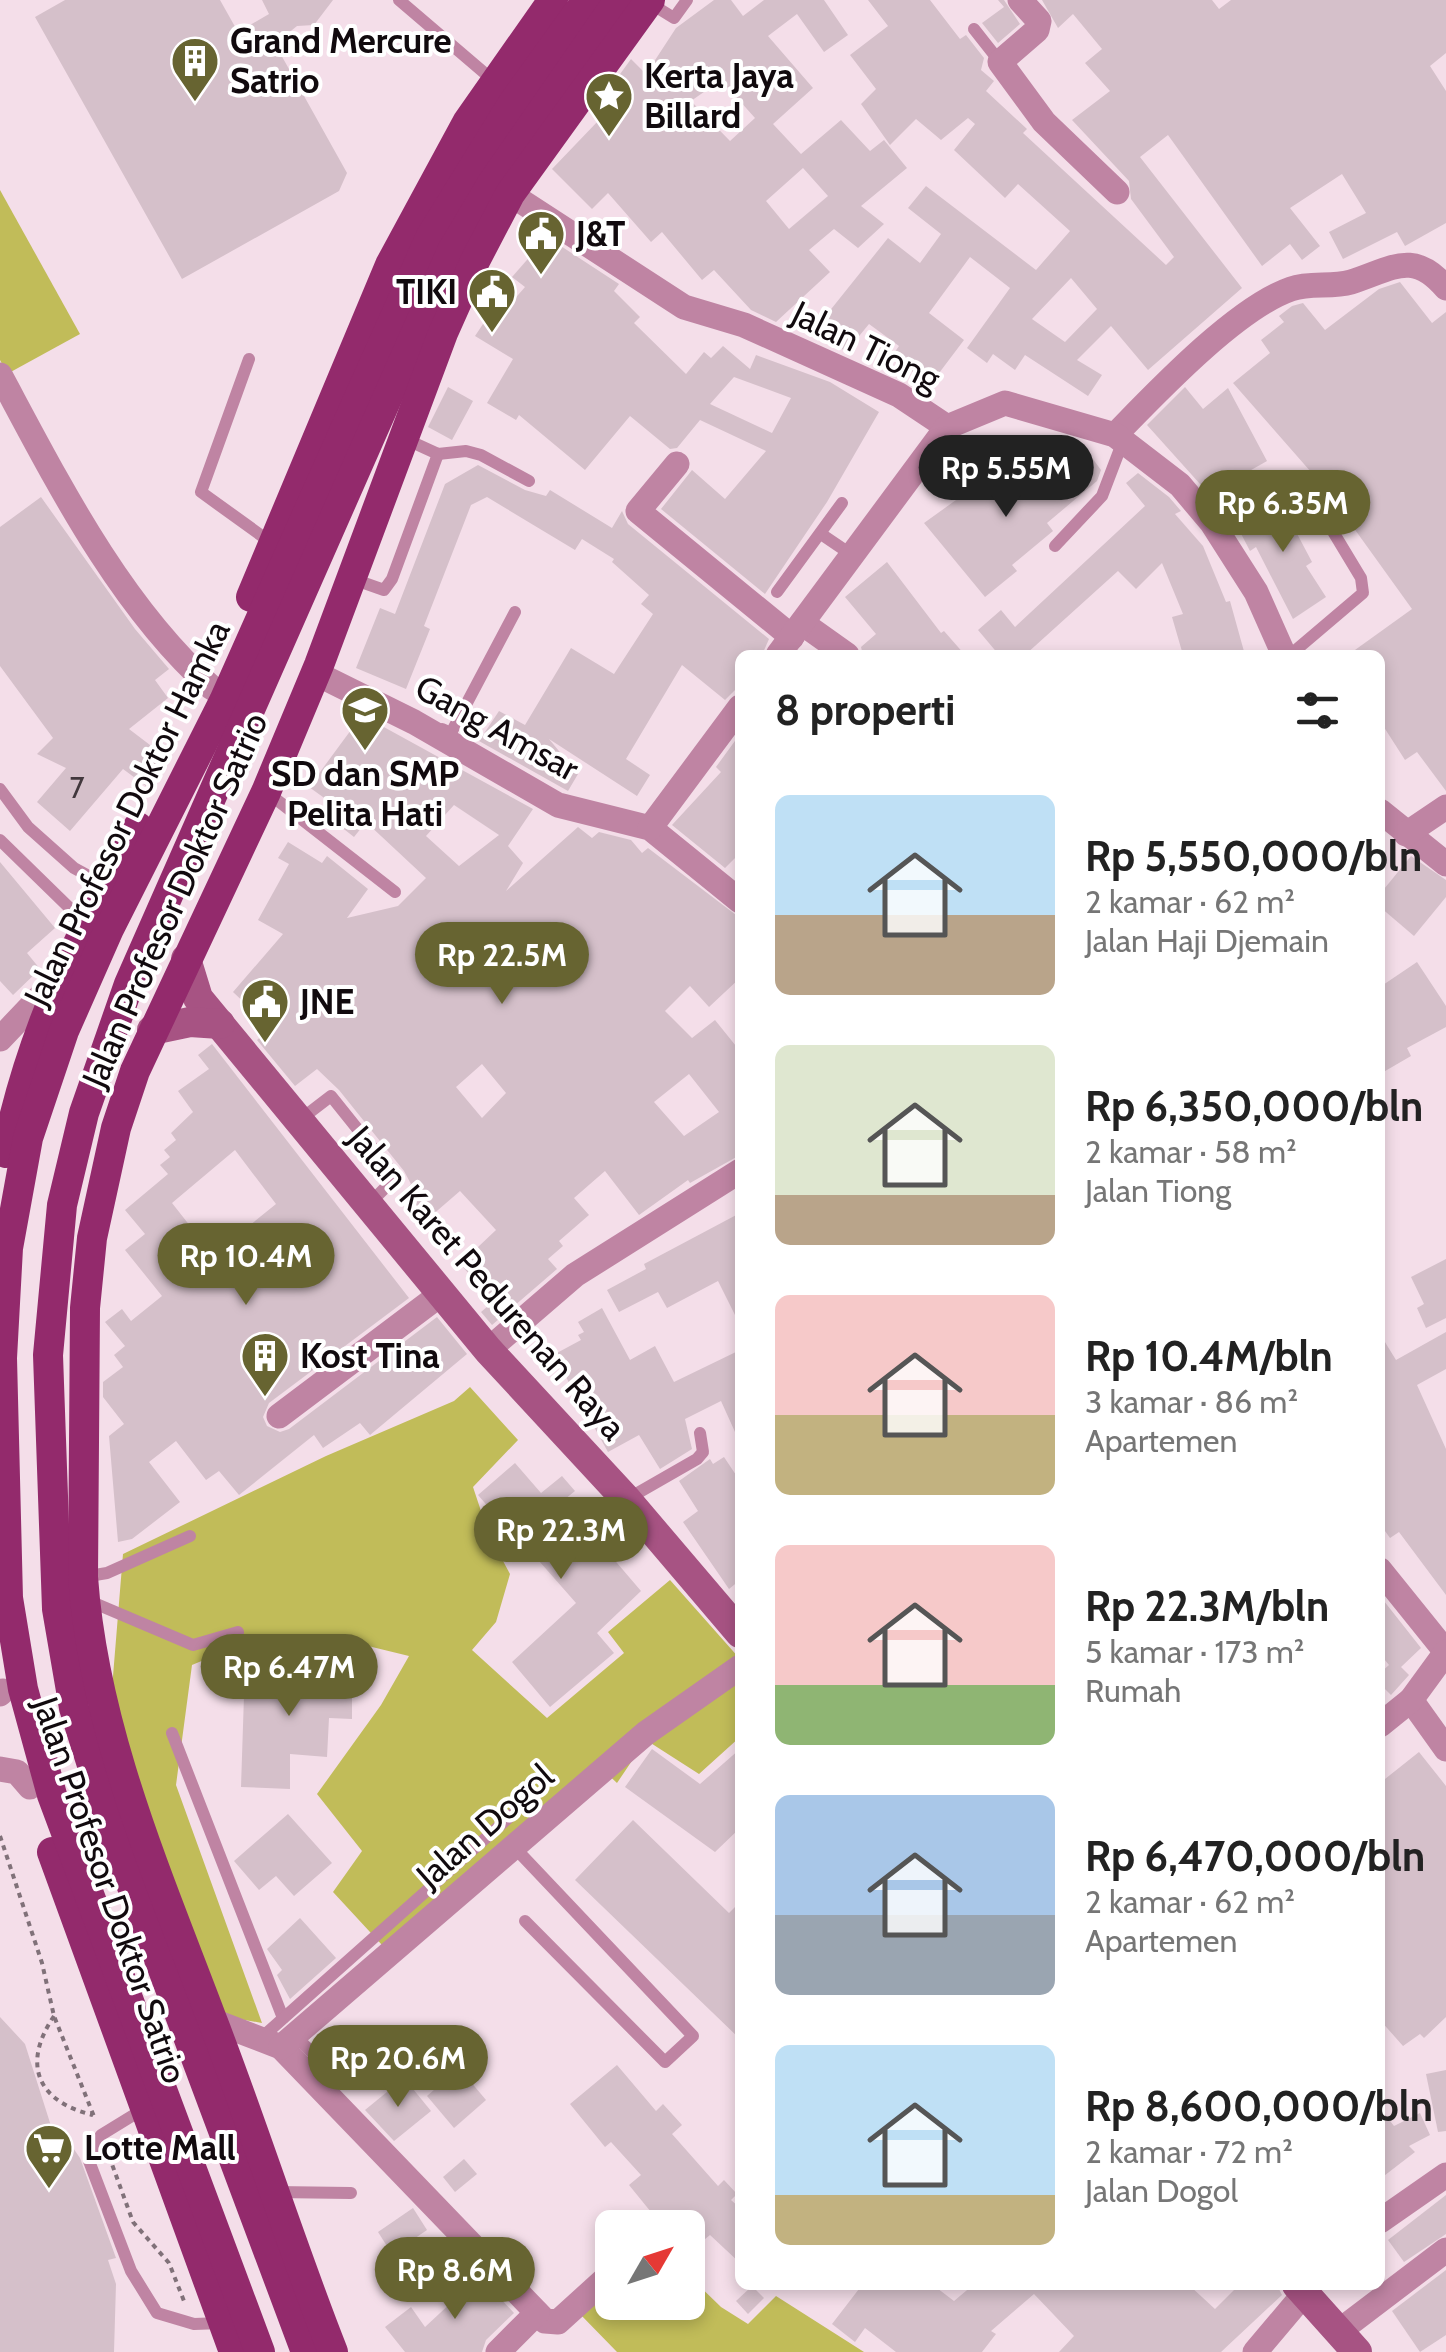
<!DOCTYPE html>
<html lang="id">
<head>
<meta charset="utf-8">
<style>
  body { margin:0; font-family:Cabin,sans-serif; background:#f2f2f2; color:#222; height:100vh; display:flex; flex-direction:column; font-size:38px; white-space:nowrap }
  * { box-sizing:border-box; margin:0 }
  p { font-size:32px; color:#767676 }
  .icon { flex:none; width:55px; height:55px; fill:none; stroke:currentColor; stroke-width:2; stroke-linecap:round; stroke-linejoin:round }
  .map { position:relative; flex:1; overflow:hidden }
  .drawer { position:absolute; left:735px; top:650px; width:650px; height:1640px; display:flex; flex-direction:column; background:#fff; border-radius:15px; box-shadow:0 5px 15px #0003 }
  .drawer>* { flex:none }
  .needle { width:65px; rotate:51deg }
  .buttons { position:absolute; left:595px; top:2210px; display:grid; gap:20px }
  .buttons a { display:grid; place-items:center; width:110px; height:110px; border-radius:15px; background:#fff; box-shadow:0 5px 15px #0003; font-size:50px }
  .price { position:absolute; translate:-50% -85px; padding:0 22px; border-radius:35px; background:#676431; color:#fff; font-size:32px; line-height:65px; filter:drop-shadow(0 2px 5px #0008) }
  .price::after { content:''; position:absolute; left:50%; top:60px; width:30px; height:22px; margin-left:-15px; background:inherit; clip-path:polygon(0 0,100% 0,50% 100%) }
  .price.current { background:#222; color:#fff }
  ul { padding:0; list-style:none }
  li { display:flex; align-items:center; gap:30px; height:250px; padding:0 40px }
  li span { display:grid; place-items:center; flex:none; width:280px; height:200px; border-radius:15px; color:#555 }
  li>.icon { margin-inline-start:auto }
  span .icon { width:120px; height:120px; fill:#fffc; stroke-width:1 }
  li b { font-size:42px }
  h2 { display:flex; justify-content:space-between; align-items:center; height:120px; padding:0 40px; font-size:42px }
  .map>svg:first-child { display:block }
</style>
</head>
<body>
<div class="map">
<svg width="1446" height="2352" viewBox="0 0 1446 2352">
  <rect width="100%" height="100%" fill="#f4dee9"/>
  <g fill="#c1bc59">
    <path d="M0,190L80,334L7,374L0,360Z"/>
    <path d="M470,1387L518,1440L473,1487L489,1535L510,1574L496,1622L472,1650L547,1718L624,1653L608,1632L670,1580L740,1659V1737L699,1774L646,1740L617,1783L601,1768L382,1945L333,1892L362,1851L317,1794L381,1705L409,1656L368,1646L235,1647L192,1665L176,1785L262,2023L222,2016L109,1725L123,1554L326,1456L454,1401Z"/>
    <path d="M688,2275L721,2307L748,2324L776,2296L864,2352H617L579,2313L612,2284V2302H688Z"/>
  </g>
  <g fill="#d5c0ca" fill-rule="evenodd">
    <path d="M65,0H220L238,32L269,14L262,0H333L314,25L297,26L275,44L347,173L339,191L182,279L35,17Z"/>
    <path d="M714,0H731L743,16L764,0H824L848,35L824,52L797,14L768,36L813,88L773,124L801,154L841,120L870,151L884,140L907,168L861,206L884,224L858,248L834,229L809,250L830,272L776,322L751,310L714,270L702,280L662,232L651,242L608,193L592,209L552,169L598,121L591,114L631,59L646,74L676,28ZM721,80L755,118L730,141L691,101ZM803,168L828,196L789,229L766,201Z"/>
    <path d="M868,0H930L960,39L966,35L984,58L981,70L994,81L986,91L1027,129L1023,133L1166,265L1174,257L1131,199L1129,181L1072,120L1110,91L1085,63L1102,49L1073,14L1058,28L1042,0H1212L1219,9L1231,0H1446V53L1430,66L1446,91V223L1405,246L1397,232L1343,259L1329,232L1366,213L1342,174L1290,208L1320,246L1302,260L1290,244L1262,266L1168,135L1140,157L1242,288L1148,370L1111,326L1077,360L1102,375L1088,396L1025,355L1015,370L993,354L987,363L967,348L1010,288L970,257L929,313L964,340L930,385L892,356L899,346L869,324L846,352L816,328L888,238L920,263L941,234L908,208L926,186L1036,270L1070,231L1018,184L1005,198L954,150L975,124L968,118L941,140L916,119L890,145L861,104L876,89L850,55L888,26ZM1071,278L1097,309L1065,342L1032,319Z"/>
    <path d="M998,0H1004L1020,24L998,43L982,23L1004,7Z"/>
    <path d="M547,237L619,284L614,291L640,317L634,323L686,374L704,352L711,358L723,346L750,369L756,355L830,382L879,412L827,502L765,594L661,509L692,470L725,499L766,451L700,420L677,448L670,449L630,416L585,470L519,415L516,420L487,403L513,359L475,336L485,321L492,325L525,287L512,277ZM734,377L791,398L772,433L710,404Z"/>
    <path d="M1400,282L1432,323L1446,312V791L1417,752L1405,760L1380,721V655H1348L1412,609L1325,488L1233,383L1270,353L1261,340L1284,322L1279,316L1292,306L1303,303L1325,330L1379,289Z"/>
    <path d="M448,387L473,401L452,440L428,427Z"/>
    <path d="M1185,387L1203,409L1228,388L1267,461L1209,494L1147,425Z"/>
    <path d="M1087,451L1101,470L1097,481L1047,523L1053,531L1012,565L1017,571L985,597L924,523L1002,467L1019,488L1030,479L1038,489Z"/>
    <path d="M478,465L525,490L546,496L550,490L612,528L622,511L628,524L769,639L762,655H740V685L725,700L682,665L626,759L650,775L637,796L549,739L578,774L568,791L479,741L499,711L525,725L571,648L614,674L653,614L641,604L649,595L612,562L614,559L582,539L575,550L487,497L471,505L424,626L430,629L406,689L356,668L380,608L395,614L445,484Z"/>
    <path d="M1138,473L1169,497L1181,511L1175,514L1203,546L1226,602L1230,601L1245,655H1183L1172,617L1183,614L1162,563L1136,589L1118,571L1025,655H999L978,630L1001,610L1015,627L1145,506L1126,483Z"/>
    <path d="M41,497L135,629L169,669L155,680L168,698L129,729L167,758L146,786L123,769L70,831L37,802L66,768L37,754L53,738L0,666V527Z"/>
    <path d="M1286,497L1300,524L1294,528L1312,562L1306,566L1326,597L1293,619L1256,547L1250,551L1236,524Z"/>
    <path d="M887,562L941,633L944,631L965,655H863L861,647L876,634L845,597Z"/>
    <path d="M362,715L533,809L508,846L523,863L506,891L578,827L592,838L599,832L631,840L642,853L648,848L740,918V978L709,1007L690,986L665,1011L692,1038L715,1020L740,1051V1155L690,1183L688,1180L639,1215L605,1171L574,1198L589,1215L559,1241L563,1246L548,1259L557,1269L492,1325L481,1312L494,1301L460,1264L496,1230L460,1191L423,1223L399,1195L411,1184L404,1171L339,1090L317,1069L295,1086L257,1040L271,1028L233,992L283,934L258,920L289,864L278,858L288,842L322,863L327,856L368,889L347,918L398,906L426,878L366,822L354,837L326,815L334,805L309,787ZM454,805L499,835L459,866L426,836ZM482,1064L506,1093L482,1118L456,1087ZM689,1074L719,1112L684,1136L654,1102Z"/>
    <path d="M740,734V853L725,868L672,825L721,772L716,767Z"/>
    <path d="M1411,856L1446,880V897L1414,936L1380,907V894Z"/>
    <path d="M0,862L55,928L27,953L40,969L13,995L0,981Z"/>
    <path d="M1417,962L1446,1006V1027L1407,1048L1411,1056L1380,1074V987Z"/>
    <path d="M212,1044L409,1298L269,1403L263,1417L267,1426L280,1432L289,1429L437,1317L467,1354L370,1435L360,1423L323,1448L314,1435L239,1495L219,1471L206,1480L176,1441L149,1462L180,1502L132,1539L118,1542L109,1436L124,1424L103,1397V1382L123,1367L114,1355L125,1346L105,1322L122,1309L131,1321L162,1296L125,1250L145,1234L125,1210L168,1174L160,1165L170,1157L164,1150L176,1140L171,1133L193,1112L178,1091L209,1069L198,1055ZM235,1150L276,1204L213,1255L172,1203Z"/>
    <path d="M740,1213V1325L718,1281L667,1308L658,1292L619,1312L607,1290L646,1269L644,1264Z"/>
    <path d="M1446,1259V1318L1426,1328L1417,1308L1424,1304L1411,1277Z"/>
    <path d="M602,1308L630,1360L655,1346L674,1382L740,1350V1443L721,1401L685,1419L692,1449L660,1469L639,1435L608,1452L593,1425L606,1418L585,1379L571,1387L555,1354L581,1340L578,1335L584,1332L578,1322Z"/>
    <path d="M1446,1332V1369L1417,1385L1446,1449V1595L1399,1532L1390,1538L1380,1524V1334L1396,1360Z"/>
    <path d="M724,1457L740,1481V1580L729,1589L683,1522L698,1511L679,1481L710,1459L713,1464Z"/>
    <path d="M515,1463L541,1493L562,1476L575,1491L554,1508L580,1536L588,1529L641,1591L597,1633L614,1653L550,1707L512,1662L576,1603L532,1553L521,1562L501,1541L510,1532L478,1495Z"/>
    <path d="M1380,1596L1421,1648L1401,1667L1409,1675L1391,1695L1380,1684V1673L1389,1665L1380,1654Z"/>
    <path d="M245,1665L352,1671V1719L329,1718L327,1757L290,1754V1789L241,1787Z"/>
    <path d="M652,1749L700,1784L740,1749V1828L715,1852L625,1787Z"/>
    <path d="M1419,1752L1446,1786V2017L1424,2038L1420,2034L1403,2046L1380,2020V1783Z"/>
    <path d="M288,1814L332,1863L294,1896L276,1876L259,1890L234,1861Z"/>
    <path d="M633,1820L729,1913L740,1902V2039L575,1880Z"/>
    <path d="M300,1918L336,1958L290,1999L277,1975L282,1970L267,1949Z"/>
    <path d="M0,2017L25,2044L58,2148L71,2145L80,2158L116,2258L108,2260L116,2284L114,2352H0Z"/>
    <path d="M617,2065L656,2111L663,2104L682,2125L672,2134L718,2186L724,2180L737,2194L731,2200L740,2208V2263L710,2235L688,2253V2228H664L629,2185L641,2175L611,2142L605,2147L570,2104Z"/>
    <path d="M459,2068L486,2100L454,2128L427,2096Z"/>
    <path d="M1446,2070V2131L1438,2132L1426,2074Z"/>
    <path d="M404,2078L431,2111L394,2141L365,2110Z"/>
    <path d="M1380,2108L1394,2126L1420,2113L1430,2135L1409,2146L1415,2152L1380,2179Z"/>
    <path d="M464,2159L477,2174L455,2192L443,2177Z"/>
    <path d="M1446,2195V2234L1404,2262L1388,2240Z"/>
    <path d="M413,2208L427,2230L392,2254L378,2232Z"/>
    <path d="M471,2267L514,2313L486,2340L482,2352H405L385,2327L411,2307L425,2327L469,2286L460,2275Z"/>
    <path d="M1446,2270V2335L1420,2352L1392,2311Z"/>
    <path d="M862,2285H933L954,2301L973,2285H1189L1215,2309L1239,2285H1277L1282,2295L1221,2352H1059L1074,2336L1034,2294L991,2331L996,2334L982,2352H896L865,2328L855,2342L832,2324Z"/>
    <path d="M752,2286L764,2298L748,2314L736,2301Z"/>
  </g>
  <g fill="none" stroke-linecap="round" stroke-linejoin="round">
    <g stroke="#807179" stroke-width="4" stroke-dasharray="5 5" stroke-linecap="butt">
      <path d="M0,1836L42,1963L54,2016L95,2119"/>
      <path d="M54,2016C21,2065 38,2102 93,2115"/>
      <path d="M109,2156L133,2222L169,2263L184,2301"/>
    </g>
    <g stroke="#bf84a3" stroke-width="12">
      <path d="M399,0L495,82"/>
      <path d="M648,2L674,18L687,0"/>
      <path d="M974,29L1000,62"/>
      <path d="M249,359L201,492L273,544"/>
      <path d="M403,438L438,454L466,451L481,455L529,481"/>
      <path d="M821,534L852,555"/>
      <path d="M1055,546L1102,496L1123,441"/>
      <path d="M350,578L384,590L392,579L438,454"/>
      <path d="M777,592L842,503"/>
      <path d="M1290,655L1363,593L1361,578L1326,520"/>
      <path d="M442,729L451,733L515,612"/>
      <path d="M0,789L28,827L74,868L107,886"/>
      <path d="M268,793L395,892"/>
      <path d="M0,840L86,924"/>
      <path d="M301,1119L331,1096L396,1177L369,1204"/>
      <path d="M629,1498L697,1459L703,1452L700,1433"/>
      <path d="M83,1577L107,1573L190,1536"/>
      <path d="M87,1600L193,1645L238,1632"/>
      <path d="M172,1733L283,2018"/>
      <path d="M515,1848L693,2036L665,2062L525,1921"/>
      <path d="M293,2034L326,2066L344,2057"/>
      <path d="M260,2039L514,1813"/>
      <path d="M145,2108L101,2135L89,2161L131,2271L157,2313L194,2324L222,2323"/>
      <path d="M275,2192L351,2193"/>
    </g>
    <g stroke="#bf84a3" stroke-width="25">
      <path d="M1020,0L1039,21L1037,30L1000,62L1044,122L1117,192"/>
      <path d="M510,194L684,307L744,325L899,395L947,427"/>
      <path d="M0,375C58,483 119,605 212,688"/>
      <path d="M1115,435C1156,393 1236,308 1291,289C1311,282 1331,288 1351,282C1392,269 1413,249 1446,288"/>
      <path d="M677,464L638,511L792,637"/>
      <path d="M802,623L847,655"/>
      <path d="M778,655L947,427L1005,403L1115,435L1180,485L1212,523L1256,592L1284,655"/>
      <path d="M315,673L414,722L558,805L650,828L740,901"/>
      <path d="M1380,811L1446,864"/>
      <path d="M650,828L740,707"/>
      <path d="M1406,834L1446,807"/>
      <path d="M0,1039L62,974"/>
      <path d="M488,1350L575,1275L740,1171"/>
      <path d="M279,1416L441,1294"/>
      <path d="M1380,1570L1446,1652"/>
      <path d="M0,1694L3,1691"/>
      <path d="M1411,1700L1446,1749"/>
      <path d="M1380,1725L1411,1700L1446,1652"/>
      <path d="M0,1769L17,1772L30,1787"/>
      <path d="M213,2021L281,2047L545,2321L558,2322L612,2273"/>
      <path d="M281,2047L646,1733L740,1667"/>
      <path d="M1380,2221L1446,2175"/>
      <path d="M1338,2332L1446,2250"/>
      <path d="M498,2352L537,2313"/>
      <path d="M1255,2352L1304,2294"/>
    </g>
    <g stroke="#a75383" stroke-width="30">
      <path d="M186,959L198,998L488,1350L626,1499L740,1633"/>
      <path d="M152,1030L190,1022L220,1024"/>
      <path d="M1297,2285L1357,2352"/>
    </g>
    <g stroke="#932a6c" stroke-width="30">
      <path d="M251,597L390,265L468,121L553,0"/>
      <path d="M6,1153C32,1026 78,940 138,827"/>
      <path d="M52,1852L234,2352"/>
      <path d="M260,2352L52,1795L23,1689L8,1598L2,1358L8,1248L28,1138L64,1031L109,929L224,701L431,236L513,103L587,0"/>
      <path d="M306,2352L122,1860L74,1708L57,1609L48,1355L62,1205L84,1113L129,984L452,251L493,182L619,0"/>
      <path d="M333,2352C290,2243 255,2131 213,2022C159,1878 94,1732 83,1577L85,1308L92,1238L116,1128L135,1071L266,792L319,665L443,333L476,259L510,194L650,0"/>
    </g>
  </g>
  <defs>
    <g id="building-pin" transform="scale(2.5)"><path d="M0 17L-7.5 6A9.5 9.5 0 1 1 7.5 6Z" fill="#676431" stroke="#fff"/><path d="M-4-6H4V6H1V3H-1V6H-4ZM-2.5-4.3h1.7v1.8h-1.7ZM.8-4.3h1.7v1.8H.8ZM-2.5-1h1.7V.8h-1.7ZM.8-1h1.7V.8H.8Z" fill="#fff"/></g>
    <g id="sight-pin" transform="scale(2.5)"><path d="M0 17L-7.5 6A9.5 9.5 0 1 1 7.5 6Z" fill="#676431" stroke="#fff"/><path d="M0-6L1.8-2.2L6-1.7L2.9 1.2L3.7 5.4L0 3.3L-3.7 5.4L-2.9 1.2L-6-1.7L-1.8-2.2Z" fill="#fff"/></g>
    <g id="civic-pin" transform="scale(2.5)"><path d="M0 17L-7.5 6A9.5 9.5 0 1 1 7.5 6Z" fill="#676431" stroke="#fff"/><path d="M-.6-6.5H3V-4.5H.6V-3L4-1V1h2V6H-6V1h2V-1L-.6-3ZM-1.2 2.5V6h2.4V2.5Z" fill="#fff"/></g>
    <g id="school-pin" transform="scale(2.5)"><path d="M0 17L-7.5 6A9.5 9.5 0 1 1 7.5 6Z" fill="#676431" stroke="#fff"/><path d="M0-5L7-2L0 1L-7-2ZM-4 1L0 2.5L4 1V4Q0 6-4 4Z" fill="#fff"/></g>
    <g id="supermarket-pin" transform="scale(2.5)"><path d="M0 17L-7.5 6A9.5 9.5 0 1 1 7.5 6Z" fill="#676431" stroke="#fff"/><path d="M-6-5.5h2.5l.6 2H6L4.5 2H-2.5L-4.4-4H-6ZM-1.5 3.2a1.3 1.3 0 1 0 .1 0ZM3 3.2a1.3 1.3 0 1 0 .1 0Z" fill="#fff"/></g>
  </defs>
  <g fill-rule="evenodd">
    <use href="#building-pin" x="195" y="61"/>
    <use href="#sight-pin" x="609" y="96"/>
    <use href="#civic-pin" x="541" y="234"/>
    <use href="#civic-pin" x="492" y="292"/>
    <use href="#school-pin" x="365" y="710"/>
    <use href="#civic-pin" x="265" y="1002"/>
    <use href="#building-pin" x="265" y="1356"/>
    <use href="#supermarket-pin" x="49" y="2148"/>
  </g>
  <g text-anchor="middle" stroke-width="8" stroke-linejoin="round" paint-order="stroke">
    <g font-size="30" fill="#42383d">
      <text x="77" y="798">7</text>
    </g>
    <g font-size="35" font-weight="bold" fill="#110a0e" stroke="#fff" text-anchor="start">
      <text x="230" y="53">Grand Mercure<tspan x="230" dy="40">Satrio</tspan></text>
      <text x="644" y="88">Kerta Jaya<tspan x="644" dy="40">Billard</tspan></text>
      <text x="576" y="246">J&amp;T</text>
      <text x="457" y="304" text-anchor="end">TIKI</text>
      <text x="365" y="786" text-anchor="middle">SD dan SMP<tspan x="365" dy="40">Pelita Hati</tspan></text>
      <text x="300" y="1014">JNE</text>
      <text x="300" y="1368">Kost Tina</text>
      <text x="84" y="2160">Lotte Mall</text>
    </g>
    <g font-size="35" fill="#110a0e" stroke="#fff">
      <text transform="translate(866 346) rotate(26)" y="12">Jalan Tiong</text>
      <text transform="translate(497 728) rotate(29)" y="12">Gang Amsar</text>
      <text transform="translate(127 813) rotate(-64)" y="12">Jalan Profesor Doktor Hamka</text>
      <text transform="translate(175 900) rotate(-66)" y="12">Jalan Profesor Doktor Satrio</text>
      <text transform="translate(487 1283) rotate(49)" y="12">Jalan Karet Pedurenan Raya</text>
      <text transform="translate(485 1826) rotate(-41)" y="12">Jalan Dogol</text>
      <text transform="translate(110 1890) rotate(71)" y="12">Jalan Profesor Doktor Satrio</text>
    </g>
  </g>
</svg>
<div class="buttons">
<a><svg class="needle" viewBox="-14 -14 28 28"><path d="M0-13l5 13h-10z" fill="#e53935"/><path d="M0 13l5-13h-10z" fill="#767676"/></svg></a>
</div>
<b class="price current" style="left:1006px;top:520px">Rp 5.55M</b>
<b class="price" style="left:1283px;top:555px">Rp 6.35M</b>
<b class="price" style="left:502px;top:1007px">Rp 22.5M</b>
<b class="price" style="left:246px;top:1308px">Rp 10.4M</b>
<b class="price" style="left:561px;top:1582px">Rp 22.3M</b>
<b class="price" style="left:289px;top:1719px">Rp 6.47M</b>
<b class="price" style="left:398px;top:2110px">Rp 20.6M</b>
<b class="price" style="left:455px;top:2322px">Rp 8.6M</b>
<section class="drawer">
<h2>8 properti<svg class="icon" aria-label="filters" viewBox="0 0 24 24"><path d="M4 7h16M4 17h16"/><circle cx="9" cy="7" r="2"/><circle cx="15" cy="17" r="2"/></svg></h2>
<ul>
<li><span style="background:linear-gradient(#bfe0f5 60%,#b9a48a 0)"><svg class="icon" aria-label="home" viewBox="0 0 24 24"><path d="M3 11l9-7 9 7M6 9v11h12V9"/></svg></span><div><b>Rp 5,550,000/bln</b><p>2 kamar · 62 m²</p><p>Jalan Haji Djemain</p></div></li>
<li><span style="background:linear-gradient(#dfe7d0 75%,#b9a48a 0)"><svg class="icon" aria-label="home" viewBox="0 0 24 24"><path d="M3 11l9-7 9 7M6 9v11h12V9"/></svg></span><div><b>Rp 6,350,000/bln</b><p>2 kamar · 58 m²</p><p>Jalan Tiong</p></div></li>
<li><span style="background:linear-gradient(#f6c9c9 60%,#c2b280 0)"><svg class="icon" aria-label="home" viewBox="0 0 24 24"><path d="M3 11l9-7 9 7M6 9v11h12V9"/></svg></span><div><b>Rp 10.4M/bln</b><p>3 kamar · 86 m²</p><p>Apartemen</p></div></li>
<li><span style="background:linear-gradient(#f6c9c9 70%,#8fb573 0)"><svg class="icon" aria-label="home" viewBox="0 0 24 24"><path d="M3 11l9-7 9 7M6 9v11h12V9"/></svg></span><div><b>Rp 22.3M/bln</b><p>5 kamar · 173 m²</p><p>Rumah</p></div></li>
<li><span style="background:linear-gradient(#a9c7e8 60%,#9aa5b1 0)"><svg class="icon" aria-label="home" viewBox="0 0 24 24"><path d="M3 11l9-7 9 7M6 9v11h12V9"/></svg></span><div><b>Rp 6,470,000/bln</b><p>2 kamar · 62 m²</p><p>Apartemen</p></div></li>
<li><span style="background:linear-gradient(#bfe0f5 75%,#c2b280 0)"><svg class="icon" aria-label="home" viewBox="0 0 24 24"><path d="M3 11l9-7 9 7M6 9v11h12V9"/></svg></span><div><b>Rp 8,600,000/bln</b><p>2 kamar · 72 m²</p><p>Jalan Dogol</p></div></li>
</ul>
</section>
</div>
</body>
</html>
